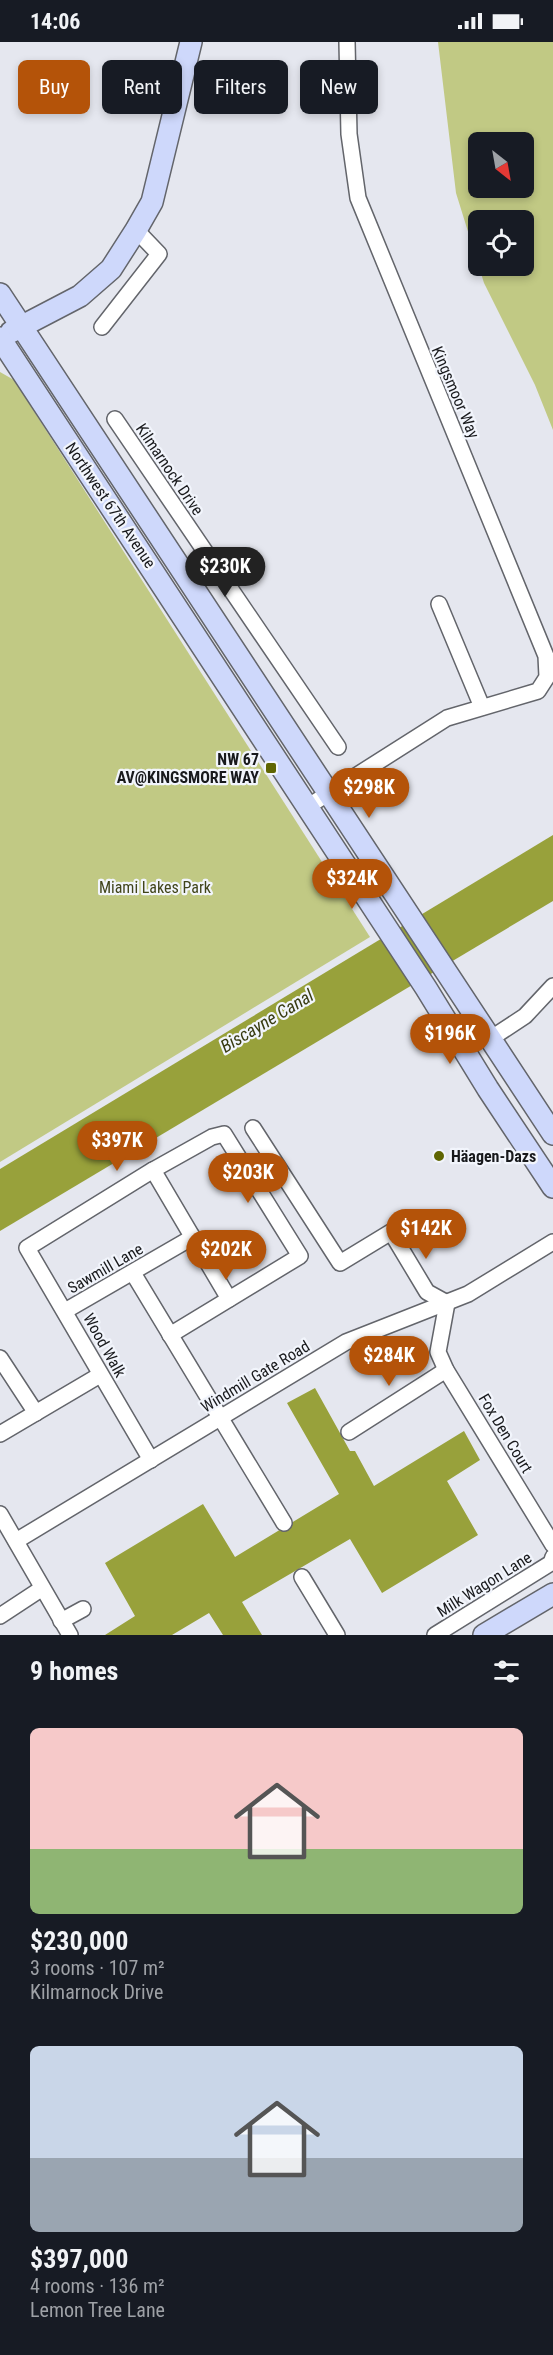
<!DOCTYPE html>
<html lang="en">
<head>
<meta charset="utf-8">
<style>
  body { margin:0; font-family:"Roboto Condensed",sans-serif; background:#20242c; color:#f1f3f6; height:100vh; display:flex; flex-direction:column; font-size:22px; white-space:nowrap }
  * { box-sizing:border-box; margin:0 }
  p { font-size:20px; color:#9ea1a6 }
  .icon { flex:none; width:33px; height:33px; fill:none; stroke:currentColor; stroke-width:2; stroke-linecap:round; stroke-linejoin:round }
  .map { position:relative; height:1593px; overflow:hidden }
  .sheet { display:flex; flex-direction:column; background:#171b24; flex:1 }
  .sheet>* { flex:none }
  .hud { position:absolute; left:18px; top:18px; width:518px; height:54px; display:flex; gap:12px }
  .needle { width:39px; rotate:149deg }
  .controls { position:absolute; left:468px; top:90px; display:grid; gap:12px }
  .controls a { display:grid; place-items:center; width:66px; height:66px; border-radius:9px; background:#171b24; box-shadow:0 3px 9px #0003; font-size:30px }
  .price { position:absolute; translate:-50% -51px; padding:0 14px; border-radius:21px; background:#b45309; color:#fff; font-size:20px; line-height:39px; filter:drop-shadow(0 2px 3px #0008) }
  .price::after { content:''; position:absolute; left:50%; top:36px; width:18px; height:14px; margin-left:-9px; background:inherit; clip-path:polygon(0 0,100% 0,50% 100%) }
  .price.active { background:#222; color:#fff }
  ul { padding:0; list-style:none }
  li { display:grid; align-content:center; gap:12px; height:318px; padding:0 30px }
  li span { display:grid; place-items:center; height:186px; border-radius:9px; color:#555 }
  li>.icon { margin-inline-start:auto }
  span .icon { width:108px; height:108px; fill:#fffc; stroke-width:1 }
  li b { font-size:26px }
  h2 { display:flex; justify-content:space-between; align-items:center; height:72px; padding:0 30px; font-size:26px }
  .chip { padding:0 21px; border-radius:9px; background:#171b24; box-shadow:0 3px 9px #0003; font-size:21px; line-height:54px }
  .chip.active { background:#b45309; color:#fff }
  .status { display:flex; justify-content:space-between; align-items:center; height:42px; padding:0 30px; background:#171b24; direction:ltr }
  .status svg { height:16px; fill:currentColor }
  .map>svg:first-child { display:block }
</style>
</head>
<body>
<div class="status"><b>14:06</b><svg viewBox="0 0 49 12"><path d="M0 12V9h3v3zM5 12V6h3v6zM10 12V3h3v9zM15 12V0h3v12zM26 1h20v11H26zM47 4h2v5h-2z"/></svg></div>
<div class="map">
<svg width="553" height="1593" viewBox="0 0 553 1593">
  <rect width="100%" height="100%" fill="#e5e7ef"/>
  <g fill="#c1c984" fill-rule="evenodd">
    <path d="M438,0H553V388L535,343L484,241L456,151ZM478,100H524V146H478ZM478,178H524V224H478Z"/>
    <path d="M0,330L14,338L370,895L0,1120Z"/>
  </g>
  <g fill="#98a13b">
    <path d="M553,793V859L0,1189V1127Z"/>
    <path d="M315,1346L350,1409H355L374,1444L464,1389L480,1418L447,1439L478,1493L382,1551L350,1497L242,1560L262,1593H223L209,1571L172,1593H105L135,1574L105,1521L203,1462L235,1515L339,1452L287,1361Z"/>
  </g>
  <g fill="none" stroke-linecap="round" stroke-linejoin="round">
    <g stroke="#63656b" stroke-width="18">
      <g id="street">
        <path d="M102,285L159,212L136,188"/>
        <path d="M115,377L338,705"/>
        <path d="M439,562L482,665"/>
        <path d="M307,765L447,676L538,649L547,635L546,614L358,156L349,92L347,0"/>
        <path d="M490,997L525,974L553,944"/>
        <path d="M253,1086L340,1221L391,1190L427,1250L447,1261L438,1310L446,1328L553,1503"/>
        <path d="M153,1128L229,1257"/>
        <path d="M133,1231L284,1481"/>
        <path d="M65,1269L193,1195"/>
        <path d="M0,1316L36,1371"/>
        <path d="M349,1390L446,1328"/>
        <path d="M0,1392L100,1333"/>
        <path d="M151,1418L27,1206L153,1128L212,1095L224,1092L300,1214L170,1293"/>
        <path d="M0,1472L70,1593"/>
        <path d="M16,1499L346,1300L468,1252L553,1200"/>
        <path d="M302,1535L337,1593"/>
        <path d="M0,1574L41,1547"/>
        <path d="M61,1579L83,1567"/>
        <path d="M435,1593L551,1521L553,1515"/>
      </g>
    </g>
    <g stroke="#63656b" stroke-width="24">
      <g id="secondary">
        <path d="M0,252L553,1092"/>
        <path d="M11,290L80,254L111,227L136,188L152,160L191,0"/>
        <path d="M0,296L426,946L488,1047L553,1145"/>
        <path d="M484,1593L553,1552"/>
      </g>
    </g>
    <use href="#street" stroke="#fff" stroke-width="15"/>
    <use href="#secondary" stroke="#ced8fb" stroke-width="21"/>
  </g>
  <g fill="#5f6502" stroke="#f2f5fc" stroke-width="2">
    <rect x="265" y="720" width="12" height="12" rx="3"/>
    <circle cx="439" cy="1114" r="6"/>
  </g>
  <g text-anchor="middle" stroke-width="4.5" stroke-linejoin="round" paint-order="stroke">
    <g font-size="16" fill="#18191c" stroke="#f2f5fc">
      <text transform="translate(456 350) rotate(67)" y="6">Kingsmoor Way</text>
      <text transform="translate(170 427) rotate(56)" y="6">Kilmarnock Drive</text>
      <text transform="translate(111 463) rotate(56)" y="6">Northwest 67th Avenue</text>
      <text transform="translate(105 1226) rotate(-30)" y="6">Sawmill Lane</text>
      <text transform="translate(105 1303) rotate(61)" y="6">Wood Walk</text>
      <text transform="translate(255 1334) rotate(-31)" y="6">Windmill Gate Road</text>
      <text transform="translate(506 1391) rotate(59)" y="6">Fox Den Court</text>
      <text transform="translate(484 1542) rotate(-32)" y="6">Milk Wagon Lane</text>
    </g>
    <g font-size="16" font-weight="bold" fill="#18191c" stroke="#f2f5fc" text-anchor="end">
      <text x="259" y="723">NW 67<tspan x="259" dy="18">AV@KINGSMORE WAY</tspan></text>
      <text x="451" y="1120" text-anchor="start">Häagen-Dazs</text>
    </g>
    <g font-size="16" fill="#40441a" stroke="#f2f5fc">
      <text x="155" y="851">Miami Lakes Park</text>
    </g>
    <g font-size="18" font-style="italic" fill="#383b11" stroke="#f2f5fc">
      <text transform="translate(267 979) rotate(-31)" y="6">Biscayne Canal</text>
    </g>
  </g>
</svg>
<div class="controls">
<a><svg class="needle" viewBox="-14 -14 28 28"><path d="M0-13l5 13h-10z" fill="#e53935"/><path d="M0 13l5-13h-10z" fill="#9ea1a6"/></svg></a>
<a><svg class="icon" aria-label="locate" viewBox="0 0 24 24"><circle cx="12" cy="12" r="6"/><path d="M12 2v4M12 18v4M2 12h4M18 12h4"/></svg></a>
</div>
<b class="price active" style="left:225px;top:556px">$230K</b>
<b class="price" style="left:369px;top:777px">$298K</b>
<b class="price" style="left:352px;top:868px">$324K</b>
<b class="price" style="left:450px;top:1023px">$196K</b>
<b class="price" style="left:117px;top:1130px">$397K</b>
<b class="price" style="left:248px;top:1162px">$203K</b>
<b class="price" style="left:426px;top:1218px">$142K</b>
<b class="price" style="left:226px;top:1239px">$202K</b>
<b class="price" style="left:389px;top:1345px">$284K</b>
<div class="hud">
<a class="chip active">Buy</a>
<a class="chip">Rent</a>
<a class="chip">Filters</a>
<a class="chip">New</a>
</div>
</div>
<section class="sheet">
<h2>9 homes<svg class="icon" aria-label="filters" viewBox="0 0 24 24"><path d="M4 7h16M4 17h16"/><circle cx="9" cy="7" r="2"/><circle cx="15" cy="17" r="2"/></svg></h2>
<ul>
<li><span style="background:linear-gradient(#f6c9c9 65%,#8fb573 0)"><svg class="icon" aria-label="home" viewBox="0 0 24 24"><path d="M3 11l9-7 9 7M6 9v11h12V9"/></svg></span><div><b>$230,000</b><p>3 rooms · 107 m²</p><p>Kilmarnock Drive</p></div></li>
<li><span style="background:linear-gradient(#c9d6e8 60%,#9aa5b1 0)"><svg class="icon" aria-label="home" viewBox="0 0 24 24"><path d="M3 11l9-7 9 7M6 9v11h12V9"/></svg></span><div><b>$397,000</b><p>4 rooms · 136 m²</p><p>Lemon Tree Lane</p></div></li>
</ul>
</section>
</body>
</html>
